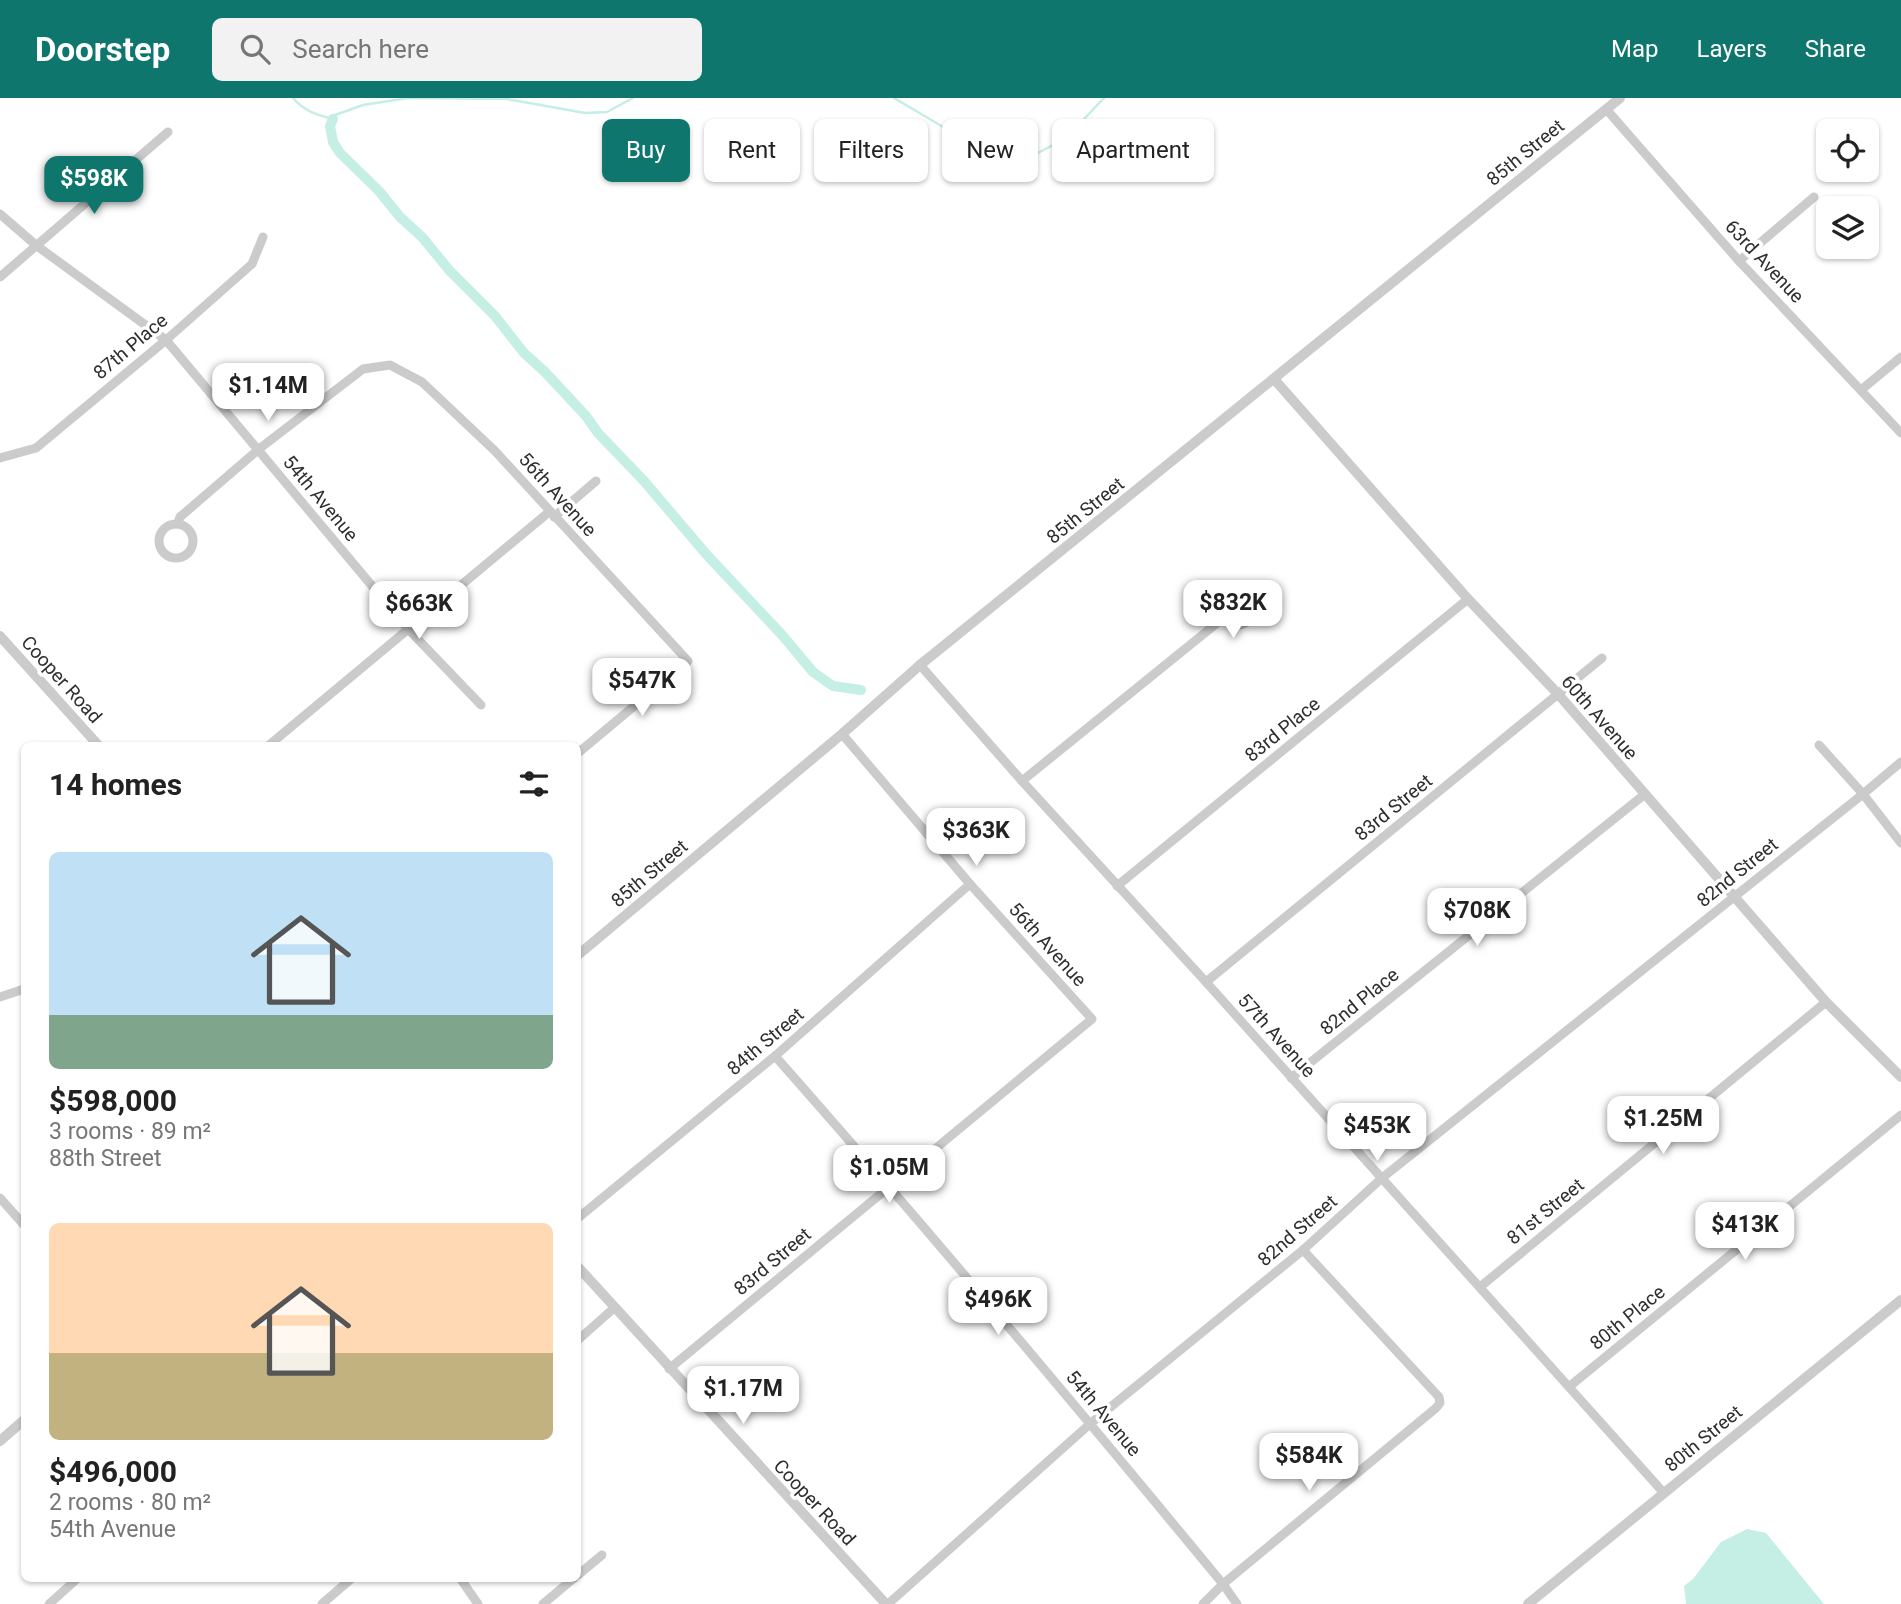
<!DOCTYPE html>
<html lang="en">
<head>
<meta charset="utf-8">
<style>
  body { margin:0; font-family:Roboto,sans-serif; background:#f2f2f2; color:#222; height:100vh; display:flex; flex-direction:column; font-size:26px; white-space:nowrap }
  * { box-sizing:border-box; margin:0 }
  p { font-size:23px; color:#767676 }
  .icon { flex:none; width:38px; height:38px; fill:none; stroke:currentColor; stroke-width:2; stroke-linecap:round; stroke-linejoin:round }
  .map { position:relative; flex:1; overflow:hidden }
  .side { position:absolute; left:21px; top:644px; width:560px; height:840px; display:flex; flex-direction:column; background:#fff; border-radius:10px; box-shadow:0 2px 5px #0004 }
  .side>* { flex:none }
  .guide { position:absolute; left:602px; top:21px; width:665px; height:63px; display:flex; gap:14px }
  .buttons { position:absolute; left:1816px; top:21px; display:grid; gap:14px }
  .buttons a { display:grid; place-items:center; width:63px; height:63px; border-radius:10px; background:#fff; box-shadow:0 2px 5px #0004; font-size:35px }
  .price { position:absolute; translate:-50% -60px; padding:0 16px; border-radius:14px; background:#fff; color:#222; font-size:23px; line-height:46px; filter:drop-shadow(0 2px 4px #0008) }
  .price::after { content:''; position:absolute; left:50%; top:42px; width:21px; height:16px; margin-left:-10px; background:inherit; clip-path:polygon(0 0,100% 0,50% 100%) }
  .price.on { background:#0f766e; color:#fff }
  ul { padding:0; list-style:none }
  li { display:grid; align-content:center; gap:14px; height:371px; padding:0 28px }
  li span { display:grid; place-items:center; height:217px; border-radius:10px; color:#555 }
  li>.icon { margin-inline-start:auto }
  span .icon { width:126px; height:126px; fill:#fffc; stroke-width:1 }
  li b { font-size:30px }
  h2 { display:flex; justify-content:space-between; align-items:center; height:84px; padding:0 28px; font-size:30px }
  .tag { padding:0 24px; border-radius:10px; background:#fff; box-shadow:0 2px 5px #0004; font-size:24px; line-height:63px }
  .tag.on { background:#0f766e; color:#fff }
  header { display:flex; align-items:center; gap:42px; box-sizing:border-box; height:98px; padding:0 35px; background:#0f766e; color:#fff }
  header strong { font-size:33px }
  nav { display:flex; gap:38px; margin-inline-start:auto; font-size:24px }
  .search { width:490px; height:63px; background:#f2f2f2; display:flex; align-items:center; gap:18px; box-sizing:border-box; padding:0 24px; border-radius:10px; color:#767676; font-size:26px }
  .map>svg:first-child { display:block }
</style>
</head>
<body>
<header>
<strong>Doorstep</strong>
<div class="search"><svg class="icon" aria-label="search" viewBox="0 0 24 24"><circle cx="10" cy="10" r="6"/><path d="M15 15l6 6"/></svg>Search here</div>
<nav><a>Map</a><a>Layers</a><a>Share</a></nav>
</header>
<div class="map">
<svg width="1901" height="1506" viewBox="0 0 1901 1506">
  <rect width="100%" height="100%" fill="#fff"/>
  <path fill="#c5eee5" d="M1747,1431L1766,1435L1824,1506H1686L1684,1488L1693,1481L1721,1444Z"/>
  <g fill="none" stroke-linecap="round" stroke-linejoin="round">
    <g stroke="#c5eee5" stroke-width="2.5">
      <path d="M293,0C304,13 317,17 333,21L335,17L363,7L408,0L507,1L585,15L607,14L633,0"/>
      <path d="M894,0L950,33L1011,61L1034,57L1066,40L1104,0"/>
    </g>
    <path stroke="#c5eee5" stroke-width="10" d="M333,21L330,28L333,44L340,55L379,93L400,119L422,139L450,173L495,218L524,255L544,273L586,318L598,335L644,383L707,457L783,538L813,574L833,588L861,592"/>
    <g stroke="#cbcbcb" stroke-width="9">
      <path d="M1606,11L1739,163L1901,335"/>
      <path d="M0,116L37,148L166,242L409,532L481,607"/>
      <path d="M1739,163L1814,99"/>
      <path d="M0,179L168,34"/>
      <path d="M1861,292L1901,259"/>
      <path d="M0,360L36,350L166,242L252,166L263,139"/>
      <path d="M554,419L596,383"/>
      <path d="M178,425L180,419L259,351L363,271L390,267L422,284L495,353L688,563L578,655"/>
      <circle cx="176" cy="443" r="17"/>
      <circle cx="1237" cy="508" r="19"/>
      <path d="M920,567L1022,683L1206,884L1663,1394"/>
      <path d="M1819,647L1863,696L1901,745"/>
      <path d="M268,648L549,414"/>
      <path d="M1022,683L1222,521"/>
      <path d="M1117,788L1468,501"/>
      <path d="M1206,884L1602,560"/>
      <path d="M0,899L24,891"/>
      <path d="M775,958C928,1131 1076,1308 1223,1486L1237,1506"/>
      <path d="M1291,980L1645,696"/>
      <path d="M0,1100L24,1127"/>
      <path d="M578,1120L775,958L970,786"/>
      <path d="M1480,1189L1826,904"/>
      <path d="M578,1242L614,1210"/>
      <path d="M669,1271L1092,921L970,786L842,636"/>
      <path d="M1570,1288L1901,1017"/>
      <path d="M578,1477L602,1457"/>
      <path d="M460,1480L478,1506"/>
      <path d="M49,1506L78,1480"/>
      <path d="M322,1506L352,1480"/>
      <path d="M543,1506L574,1480"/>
      <path d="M888,1506L1091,1325L1303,1152L1382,1080L1863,696L1901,664"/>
      <path d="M1203,1506L1223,1486L1436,1310L1440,1305L1439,1299L1303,1152"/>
    </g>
    <g stroke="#cbcbcb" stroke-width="10">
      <path d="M1274,281L1468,501L1558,596L1826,904L1901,979"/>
      <path d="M0,538L99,648"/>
      <path d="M578,857L842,636L920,567L1620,0"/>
      <path d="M578,1169L886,1506"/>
      <path d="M0,1343L24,1322"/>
      <path d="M1528,1506L1901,1202"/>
    </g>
  </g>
  <g text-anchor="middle" stroke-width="7" stroke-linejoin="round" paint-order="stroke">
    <g font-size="19" fill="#2e2e2e" stroke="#fff">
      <text transform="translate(1525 54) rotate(-39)" y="7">85th Street</text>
      <text transform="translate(1765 163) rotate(47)" y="7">63rd Avenue</text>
      <text transform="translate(130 248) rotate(-40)" y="7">87th Place</text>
      <text transform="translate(558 396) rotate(48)" y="7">56th Avenue</text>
      <text transform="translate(321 400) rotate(50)" y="7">54th Avenue</text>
      <text transform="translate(1085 412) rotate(-39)" y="7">85th Street</text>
      <text transform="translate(62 581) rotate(48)" y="7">Cooper Road</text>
      <text transform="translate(1600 619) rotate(49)" y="7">60th Avenue</text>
      <text transform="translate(1282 631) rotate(-39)" y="7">83rd Place</text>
      <text transform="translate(1393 709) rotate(-39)" y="7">83rd Street</text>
      <text transform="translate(1737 774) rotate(-39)" y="7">82nd Street</text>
      <text transform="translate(649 775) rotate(-40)" y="7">85th Street</text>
      <text transform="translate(1048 846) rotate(48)" y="7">56th Avenue</text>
      <text transform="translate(1359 903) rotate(-39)" y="7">82nd Place</text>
      <text transform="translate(1277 937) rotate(48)" y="7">57th Avenue</text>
      <text transform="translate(765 943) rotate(-40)" y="7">84th Street</text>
      <text transform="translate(1545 1113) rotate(-39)" y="7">81st Street</text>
      <text transform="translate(1297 1132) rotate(-41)" y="7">82nd Street</text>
      <text transform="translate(772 1163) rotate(-40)" y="7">83rd Street</text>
      <text transform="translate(1627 1219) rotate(-39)" y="7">80th Place</text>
      <text transform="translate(1104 1315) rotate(50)" y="7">54th Avenue</text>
      <text transform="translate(1703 1340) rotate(-39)" y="7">80th Street</text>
      <text transform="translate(815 1404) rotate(47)" y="7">Cooper Road</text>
    </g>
  </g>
</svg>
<div class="buttons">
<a><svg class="icon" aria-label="locate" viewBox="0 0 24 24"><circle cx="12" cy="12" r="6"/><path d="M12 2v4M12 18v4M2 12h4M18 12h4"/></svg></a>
<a><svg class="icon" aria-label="layers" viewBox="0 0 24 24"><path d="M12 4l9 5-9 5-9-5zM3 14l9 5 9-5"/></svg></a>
</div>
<b class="price on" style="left:94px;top:118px">$598K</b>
<b class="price" style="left:268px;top:325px">$1.14M</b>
<b class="price" style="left:1233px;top:542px">$832K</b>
<b class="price" style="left:419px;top:543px">$663K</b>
<b class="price" style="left:642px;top:620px">$547K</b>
<b class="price" style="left:976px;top:770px">$363K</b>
<b class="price" style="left:1477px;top:850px">$708K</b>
<b class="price" style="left:1663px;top:1058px">$1.25M</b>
<b class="price" style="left:1377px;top:1065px">$453K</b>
<b class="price" style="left:889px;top:1107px">$1.05M</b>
<b class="price" style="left:1745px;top:1164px">$413K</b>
<b class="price" style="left:998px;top:1239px">$496K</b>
<b class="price" style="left:743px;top:1328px">$1.17M</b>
<b class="price" style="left:1309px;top:1395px">$584K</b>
<div class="guide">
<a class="tag on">Buy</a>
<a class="tag">Rent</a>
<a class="tag">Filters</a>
<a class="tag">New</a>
<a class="tag">Apartment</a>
</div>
<section class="side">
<h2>14 homes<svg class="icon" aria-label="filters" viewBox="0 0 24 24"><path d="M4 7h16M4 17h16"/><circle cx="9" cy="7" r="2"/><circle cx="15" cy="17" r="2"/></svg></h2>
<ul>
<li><span style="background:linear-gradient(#bfe0f5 75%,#7fa58c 0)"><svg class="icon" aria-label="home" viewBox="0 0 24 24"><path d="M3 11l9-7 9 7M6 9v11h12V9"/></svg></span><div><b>$598,000</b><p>3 rooms · 89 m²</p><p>88th Street</p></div></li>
<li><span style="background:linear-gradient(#ffd9b3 60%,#c2b280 0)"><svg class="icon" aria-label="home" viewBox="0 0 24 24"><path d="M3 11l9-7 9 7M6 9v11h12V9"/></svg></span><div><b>$496,000</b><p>2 rooms · 80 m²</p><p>54th Avenue</p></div></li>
</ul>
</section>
</div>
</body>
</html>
